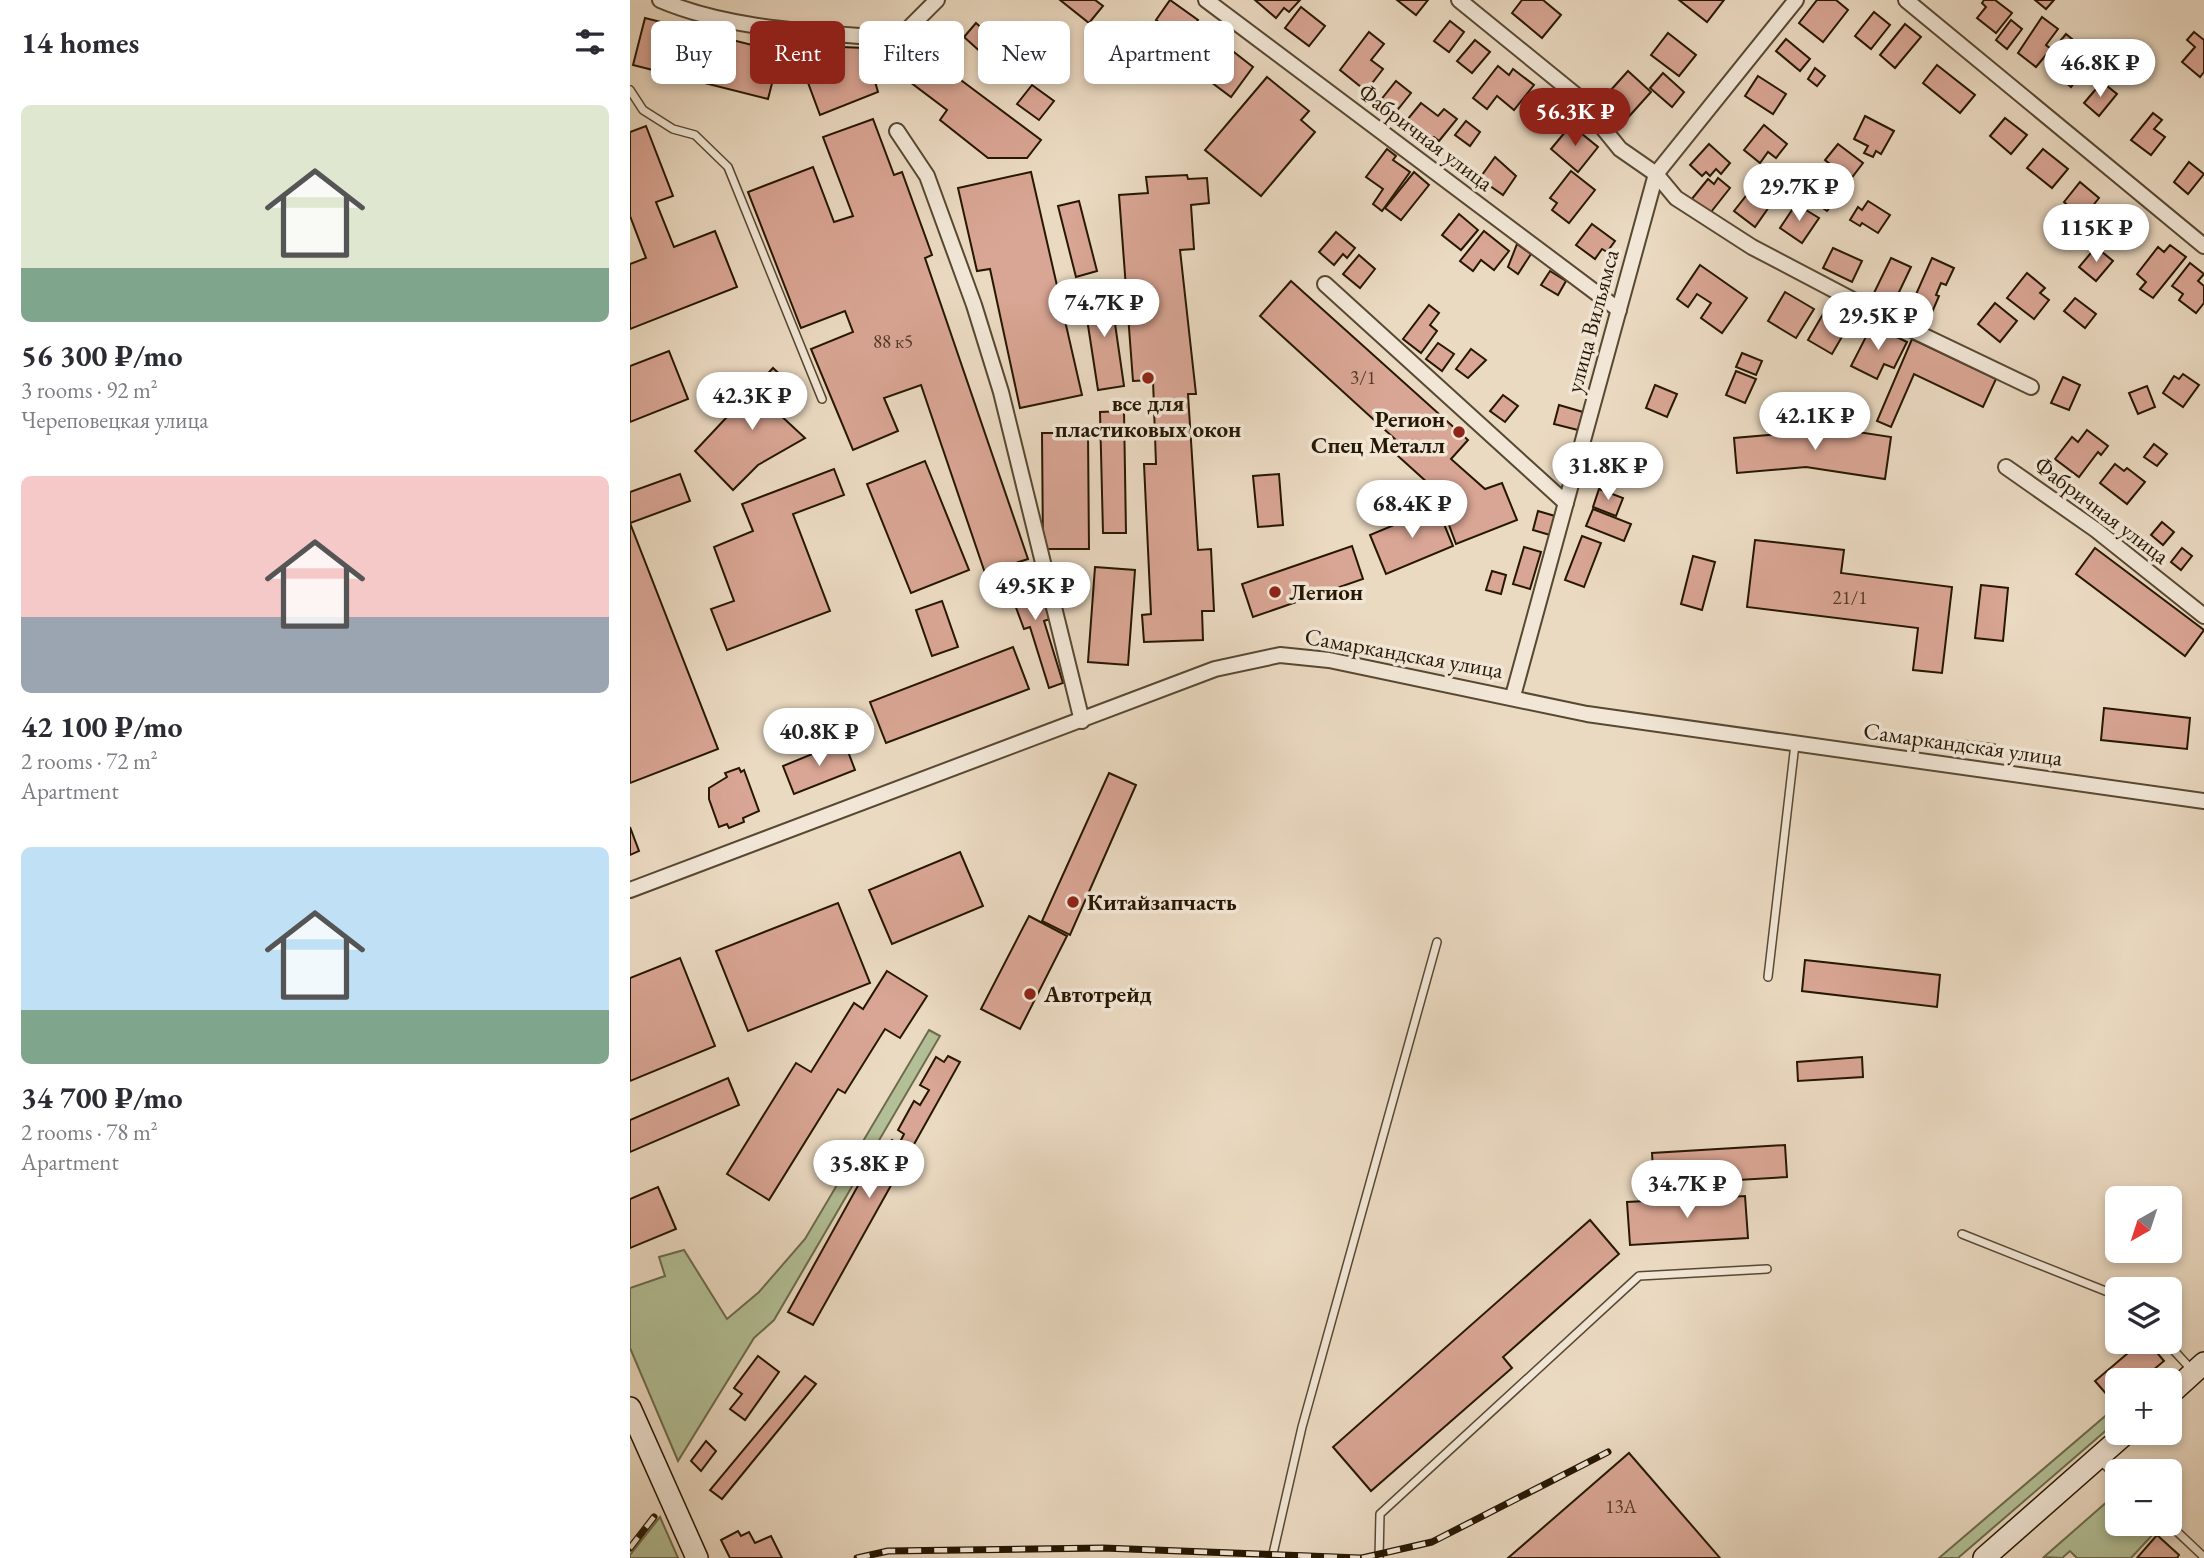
<!DOCTYPE html>
<html lang="en">
<head>
<meta charset="utf-8">
<style>
  body { margin:0; font-family:"EB Garamond",serif; background:#f7f7f7; color:#2b2b33; height:100vh; display:flex; flex-direction:column; font-size:26px; white-space:nowrap }
  * { box-sizing:border-box; margin:0 }
  p { font-size:23px; color:#7c7c81 }
  .icon { flex:none; width:38px; height:38px; fill:none; stroke:currentColor; stroke-width:2; stroke-linecap:round; stroke-linejoin:round }
  .map { position:relative; flex:1; overflow:hidden }
  .sheet { display:flex; flex-direction:column; background:#fff; width:630px }
  .sheet>* { flex:none }
  .top-card { position:absolute; left:21px; top:21px; width:665px; height:63px; display:flex; gap:14px }
  .needle { width:46px; rotate:219deg }
  .buttons { position:absolute; left:1475px; top:1186px; display:grid; gap:14px }
  .buttons a { display:grid; place-items:center; width:77px; height:77px; border-radius:10px; background:#fff; box-shadow:0 4px 10px #0003; font-size:35px }
  .price { position:absolute; translate:-50% -60px; padding:0 16px; border-radius:24px; background:#fff; color:#222; font-size:23px; line-height:46px; filter:drop-shadow(0 2px 4px #0008) }
  .price::after { content:''; position:absolute; left:50%; top:42px; width:21px; height:16px; margin-left:-10px; background:inherit; clip-path:polygon(0 0,100% 0,50% 100%) }
  .price.current { background:#8f2418; color:#fff }
  ul { padding:0; list-style:none }
  li { display:grid; align-content:center; gap:14px; height:371px; padding:0 21px }
  li span { display:grid; place-items:center; height:217px; border-radius:10px; color:#555 }
  li>.icon { margin-inline-start:auto }
  span .icon { width:126px; height:126px; fill:#fffc; stroke-width:1 }
  li b { font-size:30px }
  h2 { display:flex; justify-content:space-between; align-items:center; height:84px; padding:0 21px; font-size:30px }
  .chip { padding:0 24px; border-radius:10px; background:#fff; box-shadow:0 4px 10px #0003; font-size:24px; line-height:63px }
  .chip.current { background:#8f2418; color:#fff }
  main { display:flex; flex:1; min-height:0 }
  .map>svg:first-child { display:block }
</style>
</head>
<body>
<main>
<section class="sheet">
<h2>14 homes<svg class="icon" aria-label="filters" viewBox="0 0 24 24"><path d="M4 7h16M4 17h16"/><circle cx="9" cy="7" r="2"/><circle cx="15" cy="17" r="2"/></svg></h2>
<ul>
<li><span style="background:linear-gradient(#dfe7d0 75%,#7fa58c 0)"><svg class="icon" aria-label="home" viewBox="0 0 24 24"><path d="M3 11l9-7 9 7M6 9v11h12V9"/></svg></span><div><b>56 300 ₽/mo</b><p>3 rooms · 92 m²</p><p>Череповецкая улица</p></div></li>
<li><span style="background:linear-gradient(#f6c9c9 65%,#9aa5b1 0)"><svg class="icon" aria-label="home" viewBox="0 0 24 24"><path d="M3 11l9-7 9 7M6 9v11h12V9"/></svg></span><div><b>42 100 ₽/mo</b><p>2 rooms · 72 m²</p><p>Apartment</p></div></li>
<li><span style="background:linear-gradient(#bfe0f5 75%,#7fa58c 0)"><svg class="icon" aria-label="home" viewBox="0 0 24 24"><path d="M3 11l9-7 9 7M6 9v11h12V9"/></svg></span><div><b>34 700 ₽/mo</b><p>2 rooms · 78 m²</p><p>Apartment</p></div></li>
</ul>
</section>
<div class="map">
<svg width="1574" height="1558" viewBox="0 0 1574 1558">
  <rect width="100%" height="100%" fill="#ebdac2"/>
  <filter id="stains"><feTurbulence type="fractalNoise" baseFrequency=".00286" numOctaves="4"/><feColorMatrix values="0 0 0 0 .2 0 0 0 0 .09 0 0 0 0 .02 0 0 0 .5 -.17"/></filter>
  <radialGradient id="worn" r=".72"><stop offset=".6" stop-color="#630" stop-opacity="0"/><stop offset="1" stop-color="#630" stop-opacity=".3"/></radialGradient>
  <g fill="#b3c097" stroke="#6c6c4c" stroke-width="2">
    <path d="M1288,735L1365,744L1363,756L1287,747Z"/>
    <path d="M299,1030L310,1036L144,1320L124,1338L48,1461L0,1348V1288L35,1276L29,1257L54,1250L97,1319L129,1292L175,1239Z"/>
    <path d="M1487,1406V1421L1328,1558H1309Z"/>
    <path d="M1487,1493L1488,1524H1519L1526,1531L1501,1558H1447L1440,1551L1432,1558L1414,1557Z"/>
    <path d="M30,1517L48,1558H0V1555Z"/>
  </g>
  <g fill="#d9a594" stroke="#261702" stroke-width="2">
    <path d="M430,0H465L473,6L459,23Z"/>
    <path d="M540,0L568,20L554,39L526,20Z"/>
    <path d="M625,0H670L659,12L654,8L646,18Z"/>
    <path d="M767,0H798L786,15Z"/>
    <path d="M892,0H913L931,15L912,38L882,13Z"/>
    <path d="M1049,0H1094L1077,22Z"/>
    <path d="M1187,0H1206L1218,10L1193,42L1169,23Z"/>
    <path d="M1354,0H1365L1382,13L1366,33L1347,18L1356,7L1352,3Z"/>
    <path d="M1405,0H1424L1416,9Z"/>
    <path d="M671,7L695,26L679,46L655,28Z"/>
    <path d="M1244,12L1260,25L1241,49L1225,36Z"/>
    <path d="M1412,17L1428,29L1416,45L1421,49L1406,67L1388,53Z"/>
    <path d="M15,18L150,52L138,99L3,65Z"/>
    <path d="M1381,20L1392,29L1377,49L1366,40Z"/>
    <path d="M820,21L834,32L819,52L804,41Z"/>
    <path d="M346,23L366,41L354,55L334,37Z"/>
    <path d="M1275,24L1291,37L1265,68L1250,55Z"/>
    <path d="M739,32L754,44L741,60L753,69L736,91L710,70Z"/>
    <path d="M1564,32L1574,40V72L1570,77L1552,62L1565,47L1557,40Z"/>
    <path d="M1038,33L1066,55L1049,76L1021,55Z"/>
    <path d="M1436,34L1448,44L1429,68L1417,57Z"/>
    <path d="M1156,39L1180,59L1170,71L1146,51Z"/>
    <path d="M845,40L860,52L842,73L827,61Z"/>
    <path d="M164,45L235,48L248,92L190,115Z"/>
    <path d="M1453,46L1466,56L1441,87L1428,76Z"/>
    <path d="M600,49L623,67L601,97L577,79Z"/>
    <path d="M300,57L411,140L397,158H358L310,120L317,110L280,82Z"/>
    <path d="M1307,65L1345,95L1330,113L1293,83Z"/>
    <path d="M868,66L879,75L883,69L904,85L884,110L867,96L857,109L843,98Z"/>
    <path d="M1185,68L1195,76L1187,86L1178,79Z"/>
    <path d="M998,71L1021,92L994,122L971,101Z"/>
    <path d="M1033,73L1054,92L1042,107L1020,88Z"/>
    <path d="M1128,76L1156,94L1143,114L1115,96Z"/>
    <path d="M637,77L679,111L671,120L685,132L631,196L575,150Z"/>
    <path d="M766,81L781,93L765,113L750,101Z"/>
    <path d="M1472,82L1487,94L1469,116L1454,103Z"/>
    <path d="M402,85L424,101L409,120L387,104Z"/>
    <path d="M911,91L931,106L925,115L929,117L920,129L896,111Z"/>
    <path d="M791,103L808,116L814,109L827,119L809,141L804,137L801,140L787,129L782,134L772,126Z"/>
    <path d="M1523,113L1532,120L1524,129L1535,137L1521,155L1501,140Z"/>
    <path d="M1235,116L1264,131L1251,154L1246,151L1243,157L1234,153L1238,146L1224,139Z"/>
    <path d="M1375,118L1397,135L1381,154L1360,136Z"/>
    <path d="M243,119L264,175L272,172L302,255L295,258L398,559L355,573L291,385L254,398L268,431L223,450L181,349L223,332L215,311L171,328L118,192L183,167L204,222L223,216L193,137Z"/>
    <path d="M836,121L850,132L840,146L825,135Z"/>
    <path d="M941,125L968,147L948,172L921,149Z"/>
    <path d="M1134,125L1157,144L1146,158L1138,152L1130,163L1114,150Z"/>
    <path d="M16,126L43,196L26,202L44,247L85,231L107,287L0,329V264L16,258L0,216V132Z"/>
    <path d="M1079,144L1100,163L1091,174L1086,169L1080,176L1076,172L1072,176L1060,165Z"/>
    <path d="M1208,144L1233,163L1220,180L1195,160Z"/>
    <path d="M757,149L766,156L763,160L780,172L752,211L743,204L753,189L736,177Z"/>
    <path d="M1413,149L1438,169L1422,188L1397,168Z"/>
    <path d="M865,157L886,176L873,195L860,186L857,189L847,182Z"/>
    <path d="M1559,162L1574,174L1558,194L1544,182Z"/>
    <path d="M941,171L965,190L939,223L922,210L927,203L920,198Z"/>
    <path d="M401,172L452,395L390,408L360,269L347,271L328,188Z"/>
    <path d="M784,172L799,185L771,220L755,208Z"/>
    <path d="M557,175L558,179L577,178L579,203L561,205L564,249L550,250L566,394H558L568,550L581,549L584,611H572L573,640L514,642L512,615L521,614L514,464H526L523,380L503,381L489,195L518,193L516,177Z"/>
    <path d="M1088,178L1100,188L1081,212L1061,200L1078,179L1084,184Z"/>
    <path d="M1191,179L1210,194L1197,211L1177,197Z"/>
    <path d="M1127,182L1146,197L1125,227L1104,211Z"/>
    <path d="M1450,182L1469,198L1453,218L1434,202Z"/>
    <path d="M449,201L467,271L446,277L428,206Z"/>
    <path d="M1238,201L1260,215L1248,233L1232,223L1230,226L1220,220L1228,207L1232,210Z"/>
    <path d="M1166,204L1189,218L1172,243L1150,228Z"/>
    <path d="M829,214L848,230L831,250L812,235Z"/>
    <path d="M1493,217L1508,230L1493,248L1478,236Z"/>
    <path d="M962,224L985,241L977,252L972,249L965,259L946,245Z"/>
    <path d="M854,231L879,251L864,270L851,260L843,271L830,261Z"/>
    <path d="M706,232L725,248L717,258L713,254L704,265L689,252Z"/>
    <path d="M887,244L901,254L888,274L878,267Z"/>
    <path d="M1540,245L1556,257L1523,298L1510,289L1516,282L1507,274L1528,247L1534,252Z"/>
    <path d="M1466,247L1483,261L1466,281L1449,267Z"/>
    <path d="M1203,248L1232,261L1222,282L1193,268Z"/>
    <path d="M729,255L745,269L730,288L713,274Z"/>
    <path d="M1261,258L1281,267L1261,309L1241,299Z"/>
    <path d="M1302,258L1324,268L1316,285L1311,283L1306,295L1309,296L1300,317L1280,308Z"/>
    <path d="M1560,263L1574,274L1568,281L1574,286V303L1566,313L1549,300L1553,294L1542,286Z"/>
    <path d="M1070,265L1117,298L1092,333L1071,318L1081,303L1067,294L1058,307L1047,299Z"/>
    <path d="M920,271L936,281L928,295L911,285Z"/>
    <path d="M1397,273L1415,288L1410,293L1419,300L1404,319L1377,298Z"/>
    <path d="M661,281L838,440L821,459L855,489L872,483L887,520L826,544L812,506L820,503L758,447L765,439L630,316Z"/>
    <path d="M480,289L494,386L468,390L453,293Z"/>
    <path d="M1155,292L1184,309L1166,338L1138,321Z"/>
    <path d="M1445,298L1466,314L1455,328L1434,311Z"/>
    <path d="M1365,303L1387,321L1370,342L1348,324Z"/>
    <path d="M799,305L809,313L800,325L807,331L791,353L773,339Z"/>
    <path d="M1193,314L1217,328L1202,354L1178,340Z"/>
    <path d="M1242,325L1277,342L1264,368L1254,364L1247,379L1221,366Z"/>
    <path d="M1282,339L1366,379L1353,407L1284,374L1261,427L1247,421Z"/>
    <path d="M808,343L824,354L812,371L796,359Z"/>
    <path d="M841,349L856,360L838,378L826,369Z"/>
    <path d="M39,351L58,399L0,422V366Z"/>
    <path d="M1112,353L1132,361L1126,375L1106,367Z"/>
    <path d="M143,368L168,391L148,413L175,438L128,465L103,490L65,451Z"/>
    <path d="M1106,371L1126,379L1115,403L1096,395Z"/>
    <path d="M1553,374L1569,385L1553,407L1533,393L1544,376L1549,379Z"/>
    <path d="M1433,377L1450,385L1439,410L1421,403Z"/>
    <path d="M1025,385L1047,394L1037,417L1016,408Z"/>
    <path d="M1517,386L1525,407L1508,414L1499,393Z"/>
    <path d="M873,395L888,406L875,422L860,411Z"/>
    <path d="M929,405L953,412L948,430L924,424Z"/>
    <path d="M494,411L496,533H473L470,412Z"/>
    <path d="M1182,425L1261,437L1255,479L1176,467L1107,473L1104,438L1173,432Z"/>
    <path d="M1457,430L1478,446L1471,455L1468,452L1449,477L1425,459L1442,437L1448,442Z"/>
    <path d="M412,433H458L459,549H413Z"/>
    <path d="M1524,444L1537,454L1527,466L1514,457Z"/>
    <path d="M983,456L1003,463L997,482L976,475Z"/>
    <path d="M295,461L339,570L281,593L237,484Z"/>
    <path d="M1485,464L1494,471L1497,468L1515,482L1497,504L1470,483Z"/>
    <path d="M204,469L214,495L163,514L200,611L97,650L81,609L104,601L84,547L123,531L112,504Z"/>
    <path d="M50,474L60,501L0,523L88,749L0,783V492Z"/>
    <path d="M649,474L653,525L628,527L623,476Z"/>
    <path d="M969,489L993,498L986,516L963,507Z"/>
    <path d="M807,507L823,546L756,574L740,535Z"/>
    <path d="M963,509L1001,524L994,541L956,526Z"/>
    <path d="M908,511L925,516L920,535L903,530Z"/>
    <path d="M1532,522L1544,532L1533,545L1521,535Z"/>
    <path d="M952,536L971,543L954,587L935,580Z"/>
    <path d="M1125,540L1214,550L1211,573L1322,587L1312,673L1283,670L1288,628L1117,607Z"/>
    <path d="M722,546L733,579L623,617L612,584Z"/>
    <path d="M894,547L911,552L900,589L883,584Z"/>
    <path d="M1465,548L1574,630L1555,656L1446,574Z"/>
    <path d="M1552,548L1562,556L1551,570L1541,562Z"/>
    <path d="M1063,556L1085,562L1072,610L1051,604Z"/>
    <path d="M465,567L505,570L498,665L458,662Z"/>
    <path d="M402,571L420,619L414,621L433,683L419,688L400,627L394,629L376,581Z"/>
    <path d="M862,571L876,575L871,594L856,590Z"/>
    <path d="M1351,585L1378,588L1373,641L1345,638Z"/>
    <path d="M312,601L328,647L302,656L286,610Z"/>
    <path d="M383,647L399,689L256,743L240,702Z"/>
    <path d="M1474,708L1560,718L1557,749L1471,740Z"/>
    <path d="M214,741L225,770L164,794L153,766Z"/>
    <path d="M109,768L111,772L114,770L129,811L113,818L114,822L99,828L97,824L89,827L79,799V788L97,777L95,773Z"/>
    <path d="M479,773L506,785L440,935L412,921Z"/>
    <path d="M0,827L9,851L0,855Z"/>
    <path d="M330,852L353,906L262,944L239,890Z"/>
    <path d="M208,903L240,983L118,1031L86,951Z"/>
    <path d="M399,916L437,936L390,1029L351,1009Z"/>
    <path d="M50,958L85,1046L0,1081V978Z"/>
    <path d="M1175,960L1310,975L1307,1007L1172,991Z"/>
    <path d="M257,971L297,996L270,1038L255,1029L215,1093L208,1089L139,1200L97,1174L166,1063L181,1072L224,1003L233,1009Z"/>
    <path d="M318,1056L330,1062L183,1325L158,1312L230,1182L243,1189L253,1171L247,1167L262,1140L269,1144L274,1134L268,1130L284,1101L290,1105L299,1090L290,1085L306,1057L314,1062Z"/>
    <path d="M1232,1057L1233,1077L1168,1081L1167,1062Z"/>
    <path d="M98,1078L109,1105L0,1152V1120Z"/>
    <path d="M1155,1145L1157,1177L1024,1185L1022,1153Z"/>
    <path d="M28,1187L46,1229L0,1248V1199Z"/>
    <path d="M1115,1196L1118,1238L1000,1245L997,1202Z"/>
    <path d="M960,1220L989,1254L873,1357L882,1368L741,1491L703,1447Z"/>
    <path d="M1511,1342H1518L1534,1361L1510,1381H1488V1400L1484,1403L1465,1381Z"/>
    <path d="M128,1356L149,1372L115,1420L100,1409L112,1394L104,1388Z"/>
    <path d="M175,1376L186,1384L92,1499L80,1490Z"/>
    <path d="M76,1441L86,1451L71,1471L61,1461Z"/>
    <path d="M999,1453L1090,1558H878Z"/>
    <path d="M108,1531L111,1536L119,1532L125,1543L141,1536L152,1558H100L91,1540Z"/>
    <path d="M1527,1535L1549,1555L1547,1558H1507Z"/>
  </g>
  <g fill="none" stroke-linecap="round" stroke-linejoin="round">
    <g stroke="#574832" stroke-width="10">
      <g id="lane">
        <path d="M0,90L13,110L43,129L65,135L98,167L192,399"/>
        <path d="M1138,977L1165,744"/>
        <path d="M1332,1234L1488,1296"/>
        <path d="M1536,1342L1561,1369"/>
        <path d="M1468,1459L1488,1477"/>
        <path d="M1539,1524L1574,1557"/>
        <path d="M642,1558L672,1427L807,942"/>
        <path d="M749,1558L750,1514L1009,1276L1137,1269"/>
      </g>
    </g>
    <g stroke="#574832" stroke-width="18">
      <g id="street">
        <path d="M30,0C103,31 189,32 268,39L307,0"/>
        <path d="M576,0L989,310"/>
        <path d="M829,0L947,96L990,149L1026,174L1046,198L1122,247L1261,320L1401,387"/>
        <path d="M1276,0L1574,246"/>
        <path d="M267,131L297,176L344,305L371,392L452,721"/>
        <path d="M695,284L936,503"/>
        <path d="M1376,467L1466,530L1574,616"/>
        <path d="M883,696L1026,174L1166,0"/>
        <path d="M0,890L585,669L650,655L699,660L957,714L1574,801"/>
      </g>
    </g>
    <g stroke="#261702" stroke-width="24">
      <g id="secondary">
        <path d="M1540,1394L1574,1363"/>
        <path d="M0,1408L67,1558"/>
        <path d="M1354,1558L1496,1433"/>
      </g>
    </g>
    <use href="#lane" stroke="#f2e7d7" stroke-width="7"/>
    <use href="#street" stroke="#f2e7d7" stroke-width="14"/>
    <use href="#secondary" stroke="#f2e7d7" stroke-width="21"/>
    <g stroke="#261702" stroke-width="7">
      <g id="rail">
        <path d="M0,1548L24,1517"/>
        <path d="M227,1558L258,1551L473,1548L730,1558"/>
        <path d="M732,1558L802,1542L978,1452"/>
      </g>
    </g>
    <use href="#rail" stroke="#f2e7d7" stroke-width="4.5" stroke-dasharray="13" stroke-linecap="butt"/>
  </g>
  <g fill="#8f2418" stroke="#f2e7d7" stroke-width="2.5">
    <circle cx="518" cy="378" r="7"/>
    <circle cx="829" cy="432" r="7"/>
    <circle cx="645" cy="592" r="7"/>
    <circle cx="443" cy="902" r="7"/>
    <circle cx="400" cy="994" r="7"/>
  </g>
  <g text-anchor="middle" stroke-width="7" stroke-linejoin="round" paint-order="stroke">
    <g font-size="19" fill="#533a26">
      <text x="263" y="348">88 к5</text>
      <text x="733" y="384">3/1</text>
      <text x="1220" y="604">21/1</text>
      <text x="991" y="1513">13А</text>
    </g>
    <g font-size="23" fill="#261702" stroke="#f2e7d7">
      <text transform="translate(796 137) rotate(37)" y="8">Фабричная улица</text>
      <text transform="translate(962 321) rotate(-75)" y="8">улица Вильямса</text>
      <text transform="translate(1472 510) rotate(37)" y="8">Фабричная улица</text>
      <text transform="translate(774 653) rotate(10)" y="8">Самаркандская улица</text>
      <text transform="translate(1333 744) rotate(8)" y="8">Самаркандская улица</text>
    </g>
    <g font-size="23" font-weight="bold" fill="#261702" stroke="#f2e7d7" text-anchor="start">
      <text x="518" y="411" text-anchor="middle">все для<tspan x="518" dy="26">пластиковых окон</tspan></text>
      <text x="815" y="427" text-anchor="end">Регион<tspan x="815" dy="26">Спец Металл</tspan></text>
      <text x="659" y="600">Легион</text>
      <text x="457" y="910">Китайзапчасть</text>
      <text x="414" y="1002">Автотрейд</text>
    </g>
  </g>
  <rect width="100%" height="100%" filter="url(#stains)"/>
  <rect width="100%" height="100%" fill="url(#worn)"/>
</svg>
<div class="buttons">
<a><svg class="needle" viewBox="-14 -14 28 28"><path d="M0-13l5 13h-10z" fill="#e53935"/><path d="M0 13l5-13h-10z" fill="#7c7c81"/></svg></a>
<a><svg class="icon" aria-label="layers" viewBox="0 0 24 24"><path d="M12 4l9 5-9 5-9-5zM3 14l9 5 9-5"/></svg></a>
<a>+</a>
<a>−</a>
</div>
<b class="price" style="left:1470px;top:99px">46.8K ₽</b>
<b class="price current" style="left:945px;top:148px">56.3K ₽</b>
<b class="price" style="left:1169px;top:223px">29.7K ₽</b>
<b class="price" style="left:1466px;top:264px">115K ₽</b>
<b class="price" style="left:474px;top:339px">74.7K ₽</b>
<b class="price" style="left:1248px;top:352px">29.5K ₽</b>
<b class="price" style="left:122px;top:432px">42.3K ₽</b>
<b class="price" style="left:1185px;top:452px">42.1K ₽</b>
<b class="price" style="left:978px;top:502px">31.8K ₽</b>
<b class="price" style="left:782px;top:540px">68.4K ₽</b>
<b class="price" style="left:405px;top:622px">49.5K ₽</b>
<b class="price" style="left:189px;top:768px">40.8K ₽</b>
<b class="price" style="left:239px;top:1200px">35.8K ₽</b>
<b class="price" style="left:1057px;top:1220px">34.7K ₽</b>
<div class="top-card">
<a class="chip">Buy</a>
<a class="chip current">Rent</a>
<a class="chip">Filters</a>
<a class="chip">New</a>
<a class="chip">Apartment</a>
</div>
</div>
</main>
</body>
</html>
